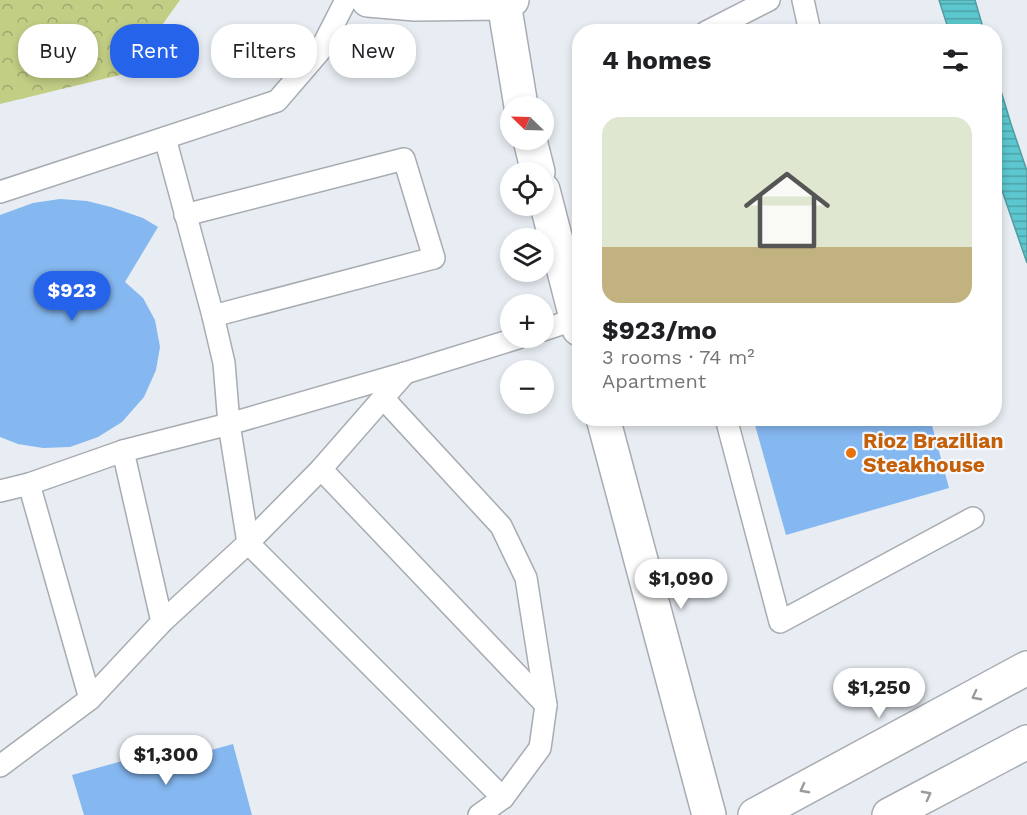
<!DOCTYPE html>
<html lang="en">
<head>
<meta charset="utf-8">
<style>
  body { margin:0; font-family:"Work Sans",sans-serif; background:#f6f6f6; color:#202124; height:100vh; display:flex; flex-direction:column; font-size:22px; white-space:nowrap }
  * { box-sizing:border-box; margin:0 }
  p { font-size:20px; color:#757577 }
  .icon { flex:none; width:33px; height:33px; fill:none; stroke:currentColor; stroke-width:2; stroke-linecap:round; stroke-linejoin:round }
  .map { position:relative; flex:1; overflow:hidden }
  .drawer { position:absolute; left:572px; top:24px; width:430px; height:402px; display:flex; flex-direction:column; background:#fff; border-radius:24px; box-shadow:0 3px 9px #0003 }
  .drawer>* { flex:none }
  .top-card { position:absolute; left:18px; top:24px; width:464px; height:54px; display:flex; gap:12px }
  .needle { width:39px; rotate:293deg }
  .buttons { position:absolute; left:500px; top:96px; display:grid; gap:12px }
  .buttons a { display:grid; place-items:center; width:54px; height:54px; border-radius:50%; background:#fff; box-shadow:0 3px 9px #0003; font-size:30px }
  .price { position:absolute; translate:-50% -51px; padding:0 14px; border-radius:21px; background:#fff; color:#222; font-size:20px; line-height:39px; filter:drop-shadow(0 2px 3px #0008) }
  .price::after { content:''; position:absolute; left:50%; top:36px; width:18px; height:14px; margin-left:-9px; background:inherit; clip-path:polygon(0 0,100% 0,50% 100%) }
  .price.active { background:#2563eb; color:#fff }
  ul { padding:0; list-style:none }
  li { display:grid; align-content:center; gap:12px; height:318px; padding:0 30px }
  li span { display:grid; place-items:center; height:186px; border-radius:18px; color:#555 }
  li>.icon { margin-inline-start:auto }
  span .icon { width:108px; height:108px; fill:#fffc; stroke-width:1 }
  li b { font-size:26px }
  h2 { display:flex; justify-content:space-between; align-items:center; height:72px; padding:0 30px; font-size:26px }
  .pill { padding:0 21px; border-radius:24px; background:#fff; box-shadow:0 3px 9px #0003; font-size:21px; line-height:54px }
  .pill.active { background:#2563eb; color:#fff }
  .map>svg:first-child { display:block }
</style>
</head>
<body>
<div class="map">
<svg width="1027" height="815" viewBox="0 0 1027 815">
  <defs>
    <pattern id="forest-crowns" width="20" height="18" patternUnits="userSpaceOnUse" patternTransform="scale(1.5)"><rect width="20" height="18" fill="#c3ce85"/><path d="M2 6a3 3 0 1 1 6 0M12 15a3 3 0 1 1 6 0" fill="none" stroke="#9fa86e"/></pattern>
    <pattern id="water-rules" width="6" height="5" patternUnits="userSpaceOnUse" patternTransform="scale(1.5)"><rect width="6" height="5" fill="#5cc7ce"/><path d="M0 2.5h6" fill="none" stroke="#4da2a8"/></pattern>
  </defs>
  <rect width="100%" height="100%" fill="#e8edf3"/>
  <path fill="url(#forest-crowns)" d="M0,0H180L128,73L0,104Z"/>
  <g fill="url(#water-rules)" stroke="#509ca1" stroke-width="1.5">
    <path d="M939,0H975L984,31H949Z"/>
    <path d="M994,68L1011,124L1027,171V263L995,170Z"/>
  </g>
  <g fill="#85b7f0">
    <path d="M60,199L87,201L111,207L143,218L158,227L125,282L143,298L155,320L160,347L156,370L144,397L122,422L98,437L70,447L43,448L18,444L0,437V215L33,203Z"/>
    <path d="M753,418H930L949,488L786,535Z"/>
    <path d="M233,744L252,815H84L72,775L176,746L179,759Z"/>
  </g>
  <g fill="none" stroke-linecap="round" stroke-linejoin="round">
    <g stroke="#a8acb2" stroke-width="24">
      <g id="service">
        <path d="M803,0L810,32"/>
        <path d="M706,32L769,0"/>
        <path d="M165,138L213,316L224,363L229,424L248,543L503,798"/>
        <path d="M0,192L277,101L320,51L346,0"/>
        <path d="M185,215L404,159L434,258L213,316"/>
        <path d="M543,330L579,318"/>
        <path d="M383,398L501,526L526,578L546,705L540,748L503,798L479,815"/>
        <path d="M726,418L780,622L973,518"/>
        <path d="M123,451L162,622"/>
        <path d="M321,469L546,705"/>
        <path d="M29,484L90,699"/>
        <path d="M0,491L29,484L123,451L229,424L405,373L518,338"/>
        <path d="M0,766L90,699L162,622L248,543L321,469L405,373"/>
      </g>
    </g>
    <g stroke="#a8acb2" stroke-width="36">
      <g id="minor">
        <path d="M368,0L415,4L504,3L512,0"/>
        <path d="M504,3L521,106"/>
        <path d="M530,140L538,172"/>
        <path d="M543,190L579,329"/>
        <path d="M603,418L709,815"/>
      </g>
    </g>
    <g stroke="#a8acb2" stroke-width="36">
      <g id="secondary">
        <path d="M755,815L1027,668"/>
        <path d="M889,815L1027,742"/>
      </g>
    </g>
    <use href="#service" stroke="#fff" stroke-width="21"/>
    <use href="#minor" stroke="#fff" stroke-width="33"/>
    <use href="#secondary" stroke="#fff" stroke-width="33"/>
  </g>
  <defs><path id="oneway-chevron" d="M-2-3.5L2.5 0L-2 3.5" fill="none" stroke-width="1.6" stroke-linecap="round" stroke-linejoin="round" transform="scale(1.5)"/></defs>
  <g stroke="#9a9b9c">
    <use href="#oneway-chevron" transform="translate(976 696) rotate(152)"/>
    <use href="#oneway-chevron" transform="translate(804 789) rotate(152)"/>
    <use href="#oneway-chevron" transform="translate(927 795) rotate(-28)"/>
  </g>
  <circle fill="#e8710a" stroke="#f6faff" stroke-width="2" cx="851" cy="453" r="6"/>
  <g text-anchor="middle" stroke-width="4.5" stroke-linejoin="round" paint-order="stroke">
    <g font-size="21" font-weight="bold" fill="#c56008" stroke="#f6faff" text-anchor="start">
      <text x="863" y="448">Rioz Brazilian<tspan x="863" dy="24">Steakhouse</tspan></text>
    </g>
  </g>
</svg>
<div class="buttons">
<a><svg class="needle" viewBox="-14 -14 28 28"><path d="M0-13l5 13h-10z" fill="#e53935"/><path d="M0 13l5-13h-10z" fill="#757577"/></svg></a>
<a><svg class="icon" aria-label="locate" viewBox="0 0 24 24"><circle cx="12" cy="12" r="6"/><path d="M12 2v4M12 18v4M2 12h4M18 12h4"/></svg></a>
<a><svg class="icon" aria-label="layers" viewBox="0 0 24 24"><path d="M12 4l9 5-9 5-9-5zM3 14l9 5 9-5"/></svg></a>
<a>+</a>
<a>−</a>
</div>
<b class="price active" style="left:72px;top:322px">$923</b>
<b class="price" style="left:681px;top:610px">$1,090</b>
<b class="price" style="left:879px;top:719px">$1,250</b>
<b class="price" style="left:166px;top:786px">$1,300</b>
<div class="top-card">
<a class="pill">Buy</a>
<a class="pill active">Rent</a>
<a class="pill">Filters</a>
<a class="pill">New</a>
</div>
<section class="drawer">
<h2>4 homes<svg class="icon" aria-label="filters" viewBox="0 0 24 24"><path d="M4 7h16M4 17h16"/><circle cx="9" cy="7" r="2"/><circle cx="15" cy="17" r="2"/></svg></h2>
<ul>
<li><span style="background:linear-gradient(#dfe7d0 70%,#c2b280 0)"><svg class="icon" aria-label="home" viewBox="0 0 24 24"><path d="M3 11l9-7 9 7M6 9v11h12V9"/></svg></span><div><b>$923/mo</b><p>3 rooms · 74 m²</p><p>Apartment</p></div></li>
</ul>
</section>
</div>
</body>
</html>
